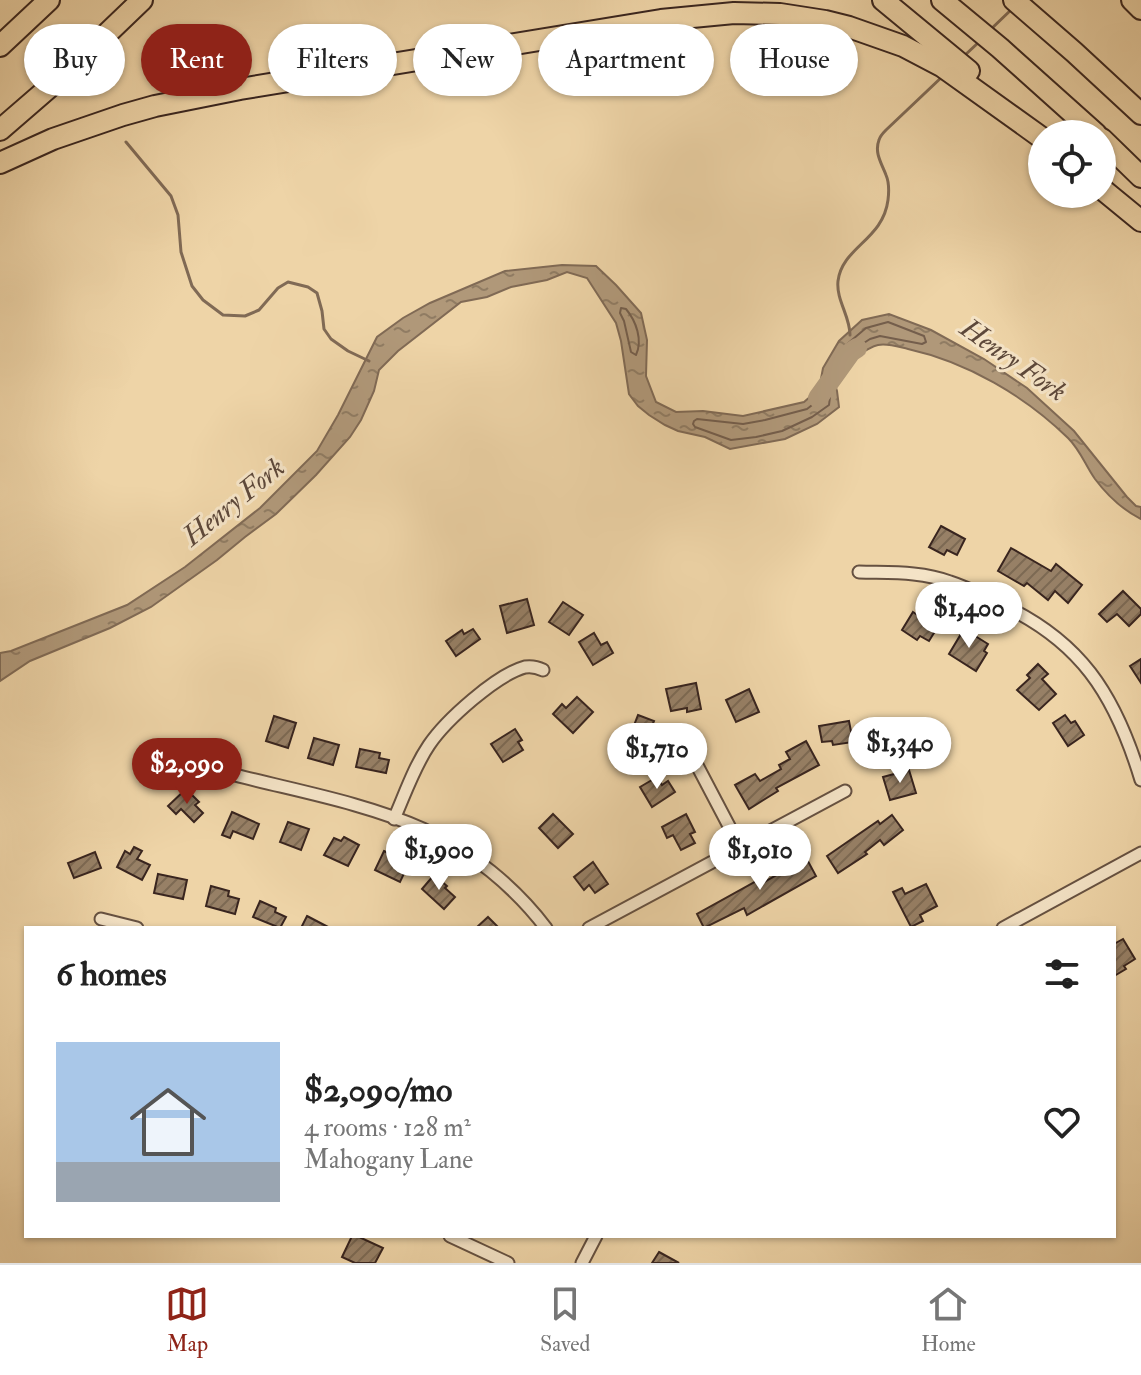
<!DOCTYPE html>
<html lang="en">
<head>
<meta charset="utf-8">
<style>
  body { margin:0; font-family:"IM FELL Double Pica",serif; background:#f6f6f6; color:#222; height:100vh; display:flex; flex-direction:column; font-size:30px; white-space:nowrap }
  * { box-sizing:border-box; margin:0 }
  p { font-size:26px; color:#767676 }
  .icon { flex:none; width:44px; height:44px; fill:none; stroke:currentColor; stroke-width:2; stroke-linecap:round; stroke-linejoin:round }
  .map { position:relative; flex:1; overflow:hidden }
  .sheet { position:absolute; left:24px; top:926px; width:1092px; height:312px; display:flex; flex-direction:column; background:#fff; border-radius:0px; box-shadow:0 2px 6px #0004 }
  .sheet>* { flex:none }
  .top-card { position:absolute; left:24px; top:24px; width:1094px; height:72px; display:flex; gap:16px }
  .buttons { position:absolute; left:1028px; top:120px; display:grid; gap:16px }
  .buttons a { display:grid; place-items:center; width:88px; height:88px; border-radius:50%; background:#fff; box-shadow:0 2px 6px #0004; font-size:40px }
  .price { position:absolute; translate:-50% -68px; padding:0 18px; border-radius:28px; background:#fff; color:#222; font-size:26px; line-height:52px; filter:drop-shadow(0 2px 4px #0008) }
  .price::after { content:''; position:absolute; left:50%; top:48px; width:24px; height:18px; margin-left:-12px; background:inherit; clip-path:polygon(0 0,100% 0,50% 100%) }
  .price.selected { background:#8f2418; color:#fff }
  ul { padding:0; list-style:none }
  li { display:flex; align-items:center; gap:24px; height:200px; padding:0 32px }
  li+li { border-top:2px solid #e0e0e0 }
  li span { display:grid; place-items:center; flex:none; width:224px; height:160px; border-radius:0px; color:#555 }
  li>.icon { margin-inline-start:auto }
  span .icon { width:96px; height:96px; fill:#fffc; stroke-width:1 }
  li b { font-size:34px }
  h2 { display:flex; justify-content:space-between; align-items:center; height:96px; padding:0 32px; font-size:34px }
  .chip { padding:0 28px; border-radius:36px; background:#fff; box-shadow:0 2px 6px #0004; font-size:28px; line-height:72px }
  .chip.selected { background:#8f2418; color:#fff }
  .tabs { display:flex; justify-content:space-around; align-items:center; height:112px; border-top:2px solid #e0e0e0; background:#fff; font-size:22px; color:#767676 }
  .tabs a { display:grid; justify-items:center; gap:4px }
  .tabs .selected { color:#8f2418 }
  .map>svg:first-child { display:block }
</style>
</head>
<body>
<div class="map">
<svg width="1141" height="1263" viewBox="0 0 1141 1263">
  <defs>
    <pattern id="water-ripples" width="26" height="14" patternUnits="userSpaceOnUse" patternTransform="scale(2)"><rect width="26" height="14" fill="#b09879"/><path d="M2 4q2-2 4 0t4 0M15 11q2-2 4 0t4 0" fill="none" stroke="#907c63"/></pattern>
    <pattern id="building-hatch" width="6" height="6" patternUnits="userSpaceOnUse" patternTransform="scale(2)"><rect width="6" height="6" fill="#978066"/><path d="M-1 1l2-2M0 6l6-6M5 7l2-2" fill="none" stroke="#7c6953"/></pattern>
  </defs>
  <rect width="100%" height="100%" fill="#eed4a7"/>
  <filter id="stains"><feTurbulence type="fractalNoise" baseFrequency=".0025" numOctaves="4"/><feColorMatrix values="0 0 0 0 .2 0 0 0 0 .09 0 0 0 0 .02 0 0 0 .5 -.17"/></filter>
  <radialGradient id="worn" r=".72"><stop offset=".6" stop-color="#630" stop-opacity="0"/><stop offset="1" stop-color="#630" stop-opacity=".3"/></radialGradient>
  <path fill="url(#water-ripples)" stroke="#806a55" stroke-width="2" d="M562,265L596,266L616,285L641,313L647,340L646,376L656,402L676,412L703,411L743,416L804,402L819,389L823,368L839,341L862,320L889,314L931,330L984,359L1027,388L1074,431L1127,497L1136,506L1141,507V519C1123,510 1107,495 1095,479C1085,465 1081,451 1068,438C1025,396 967,362 908,349C899,347 888,343 878,345C868,347 840,367 832,375L837,391L839,407L817,424L785,439L730,449L705,437L678,431L665,425L649,415L638,406L629,394L621,341L616,323L587,278L567,272L547,280L511,287L487,297L461,302L398,351L379,370L374,391L361,420L350,437L316,475L276,514L245,537L217,560L151,607L110,628L30,661L0,681V653L11,651L127,605L185,567L260,508L317,451L338,415L377,337L403,318L430,303L505,271Z"/>
  <g fill="none" stroke-linecap="round" stroke-linejoin="round">
    <g stroke="#745e4c" stroke-width="2">
      <path d="M621,308L626,309C636,321 643,340 636,355L631,352L624,321L620,313Z"/>
      <path d="M888,322L924,336L926,342L922,344L880,336L870,339L850,352L846,351V345L866,328Z"/>
      <path d="M825,395L830,397L829,405L812,417L782,431L756,437L731,440L695,427L693,424L694,421L697,419L743,424L765,420L807,409Z"/>
    </g>
    <g stroke="#806a55" stroke-width="3">
      <path d="M989,31L1013,8"/>
      <path d="M964,56L979,42"/>
      <path d="M126,142L171,196L178,215L181,252L192,286L203,300L223,315L245,316L259,310L278,288L288,282L308,287L317,293L322,311L324,329L331,339L348,351L369,361"/>
      <path d="M850,335C850,316 836,300 838,281C842,247 883,240 888,200C889,192 889,182 886,175C882,164 874,153 879,140C880,136 883,133 886,130L944,75"/>
    </g>
    <path stroke="#b09879" stroke-width="20" d="M818,398L851,352L857,348"/>
  </g>
  <g fill="url(#building-hatch)" stroke="#39251f" stroke-width="2">
    <path d="M941,526L965,539L957,555L947,550L944,555L929,547Z"/>
    <path d="M1011,548L1051,571L1056,564L1082,585L1068,603L1055,591L1048,600L1027,583L1024,586L998,571Z"/>
    <path d="M1123,591L1141,609V614L1129,626L1117,614L1107,622L1099,614Z"/>
    <path d="M527,599L534,625L507,633L500,606Z"/>
    <path d="M563,602L583,615L569,635L549,622Z"/>
    <path d="M913,612L937,628L929,641L920,636L917,640L902,630Z"/>
    <path d="M473,629L480,639L456,656L446,641L462,630L464,634Z"/>
    <path d="M964,629L988,644L984,651L987,653L976,671L949,654Z"/>
    <path d="M594,633L601,645L607,642L613,653L593,665L579,642Z"/>
    <path d="M1141,659V683L1130,666Z"/>
    <path d="M1038,664L1048,674L1042,679L1056,694L1039,710L1017,690L1030,678L1027,675Z"/>
    <path d="M696,683L701,709L687,712V708L671,711L666,689Z"/>
    <path d="M749,689L759,712L736,722L726,700Z"/>
    <path d="M577,697L593,712L573,733L553,714L562,704L566,708Z"/>
    <path d="M638,715L654,721L643,747L628,741Z"/>
    <path d="M1065,715L1071,723L1075,721L1084,735L1068,746L1053,723Z"/>
    <path d="M274,716L296,723L288,748L266,741Z"/>
    <path d="M849,721L853,742L833,745L832,741L822,742L819,726Z"/>
    <path d="M515,729L522,740L518,742L523,750L503,762L491,744Z"/>
    <path d="M874,733L896,749L885,764L873,756L875,752L866,745Z"/>
    <path d="M314,738L339,745L333,765L308,758Z"/>
    <path d="M806,741L819,765L776,788L778,791L749,809L735,785L755,774L760,781L781,769L779,765L790,759L786,752Z"/>
    <path d="M360,749L380,753L379,758L389,760L386,773L356,767Z"/>
    <path d="M909,770L916,793L890,800L883,777Z"/>
    <path d="M657,777L662,785L668,781L675,792L652,807L640,787Z"/>
    <path d="M186,789L199,802L195,805L203,813L194,822L181,809L176,814L168,806Z"/>
    <path d="M232,812L259,824L253,839L233,831L230,838L222,835Z"/>
    <path d="M553,814L573,834L558,848L539,828Z"/>
    <path d="M686,814L695,832L690,834L695,843L681,850L673,835L667,838L662,827Z"/>
    <path d="M892,815L903,830L884,845L880,840L865,852L867,854L838,873L827,856L878,821L880,824Z"/>
    <path d="M288,822L309,829L301,850L280,842Z"/>
    <path d="M344,837L359,845L348,866L324,855L334,838L341,841Z"/>
    <path d="M134,847L142,851L137,859L150,865L142,880L117,867L125,851L130,854Z"/>
    <path d="M384,851L409,863L400,882L375,870Z"/>
    <path d="M95,852L101,868L74,878L68,863Z"/>
    <path d="M803,852L816,876L747,915L744,908L704,928L697,914L762,878L764,882L794,865L791,859Z"/>
    <path d="M593,862L608,884L595,893L589,885L584,890L574,877Z"/>
    <path d="M158,874L187,880L183,899L154,893Z"/>
    <path d="M434,875L447,886L445,888L455,897L444,909L422,889Z"/>
    <path d="M926,884L937,906L920,915L923,921L911,927L893,892L902,888L905,894Z"/>
    <path d="M211,886L229,891L228,896L239,899L235,914L206,906Z"/>
    <path d="M260,901L276,908L275,912L286,917L280,928L253,917Z"/>
    <path d="M307,916L330,928H301Z"/>
    <path d="M488,917L499,928H476Z"/>
    <path d="M1123,939L1135,959L1124,966L1126,969L1114,976V944Z"/>
    <path d="M352,1236H357L383,1248L375,1263H355L342,1257Z"/>
    <path d="M659,1252L679,1263H652Z"/>
  </g>
  <g fill="none" stroke-linecap="round" stroke-linejoin="round">
    <g stroke="#665141" stroke-width="15">
      <g id="street">
        <path d="M859,572C889,573 921,571 950,582C966,587 981,595 996,602C1080,639 1115,694 1141,780"/>
        <path d="M689,750L740,847"/>
        <path d="M235,775C297,791 365,803 423,829C470,850 515,887 546,928"/>
        <path d="M394,819C405,794 414,767 429,745C446,720 496,675 525,667C532,666 537,667 543,670"/>
        <path d="M101,919L137,928"/>
        <path d="M589,928L845,791"/>
        <path d="M1003,928L1141,853"/>
        <path d="M450,1236L508,1263"/>
        <path d="M582,1263L596,1236"/>
      </g>
    </g>
    <g stroke="#39251f" stroke-width="24">
      <g id="highway">
        <path d="M883,0L969,71"/>
        <path d="M942,0L1000,48L1096,134"/>
        <path d="M1014,0L1074,52L1141,114"/>
        <path d="M1132,0L1141,9"/>
        <path d="M0,46L49,0"/>
        <path d="M0,130L67,72L142,0"/>
        <path d="M1102,139L1141,177"/>
        <path d="M0,163L53,139L123,115L155,106L240,89L661,20L734,13L780,14L825,21L849,27L903,46L943,67L1042,138"/>
        <path d="M1102,189L1141,221"/>
      </g>
    </g>
    <use href="#street" stroke="#f4e3c6" stroke-width="11"/>
    <use href="#highway" stroke="#eed4a7" stroke-width="20"/>
  </g>
  <g text-anchor="middle" stroke-width="6" stroke-linejoin="round" paint-order="stroke">
    <g font-size="28" font-style="italic" fill="#5d483a" stroke="#f4e3c6">
      <text transform="translate(1014 359) rotate(35)" y="10">Henry Fork</text>
      <text transform="translate(233 501) rotate(-39)" y="10">Henry Fork</text>
    </g>
  </g>
  <rect width="100%" height="100%" filter="url(#stains)"/>
  <rect width="100%" height="100%" fill="url(#worn)"/>
</svg>
<div class="buttons">
<a><svg class="icon" aria-label="locate" viewBox="0 0 24 24"><circle cx="12" cy="12" r="6"/><path d="M12 2v4M12 18v4M2 12h4M18 12h4"/></svg></a>
</div>
<b class="price" style="left:969px;top:650px">$1,400</b>
<b class="price" style="left:900px;top:785px">$1,340</b>
<b class="price" style="left:657px;top:791px">$1,710</b>
<b class="price selected" style="left:187px;top:806px">$2,090</b>
<b class="price" style="left:439px;top:892px">$1,900</b>
<b class="price" style="left:760px;top:892px">$1,010</b>
<div class="top-card">
<a class="chip">Buy</a>
<a class="chip selected">Rent</a>
<a class="chip">Filters</a>
<a class="chip">New</a>
<a class="chip">Apartment</a>
<a class="chip">House</a>
</div>
<section class="sheet">
<h2>6 homes<svg class="icon" aria-label="filters" viewBox="0 0 24 24"><path d="M4 7h16M4 17h16"/><circle cx="9" cy="7" r="2"/><circle cx="15" cy="17" r="2"/></svg></h2>
<ul>
<li><span style="background:linear-gradient(#a9c7e8 75%,#9aa5b1 0)"><svg class="icon" aria-label="home" viewBox="0 0 24 24"><path d="M3 11l9-7 9 7M6 9v11h12V9"/></svg></span><div><b>$2,090/mo</b><p>4 rooms · 128 m²</p><p>Mahogany Lane</p></div><svg class="icon" aria-label="heart" viewBox="0 0 24 24"><path d="M12 20l-8-8c-3-5 5-10 8-4 3-6 11-1 8 4z"/></svg></li>
</ul>
</section>
</div>
<nav class="tabs">
<a class="selected"><svg class="icon" aria-label="map" viewBox="0 0 24 24"><path d="M3 6l6-2 6 2 6-2v14l-6 2-6-2-6 2zM9 4v14M15 6v14"/></svg>Map</a>
<a><svg class="icon" aria-label="saved" viewBox="0 0 24 24"><path d="M7 4h10v16l-5-4-5 4z"/></svg>Saved</a>
<a><svg class="icon" aria-label="home" viewBox="0 0 24 24"><path d="M3 11l9-7 9 7M6 9v11h12V9"/></svg>Home</a>
</nav>
</body>
</html>
